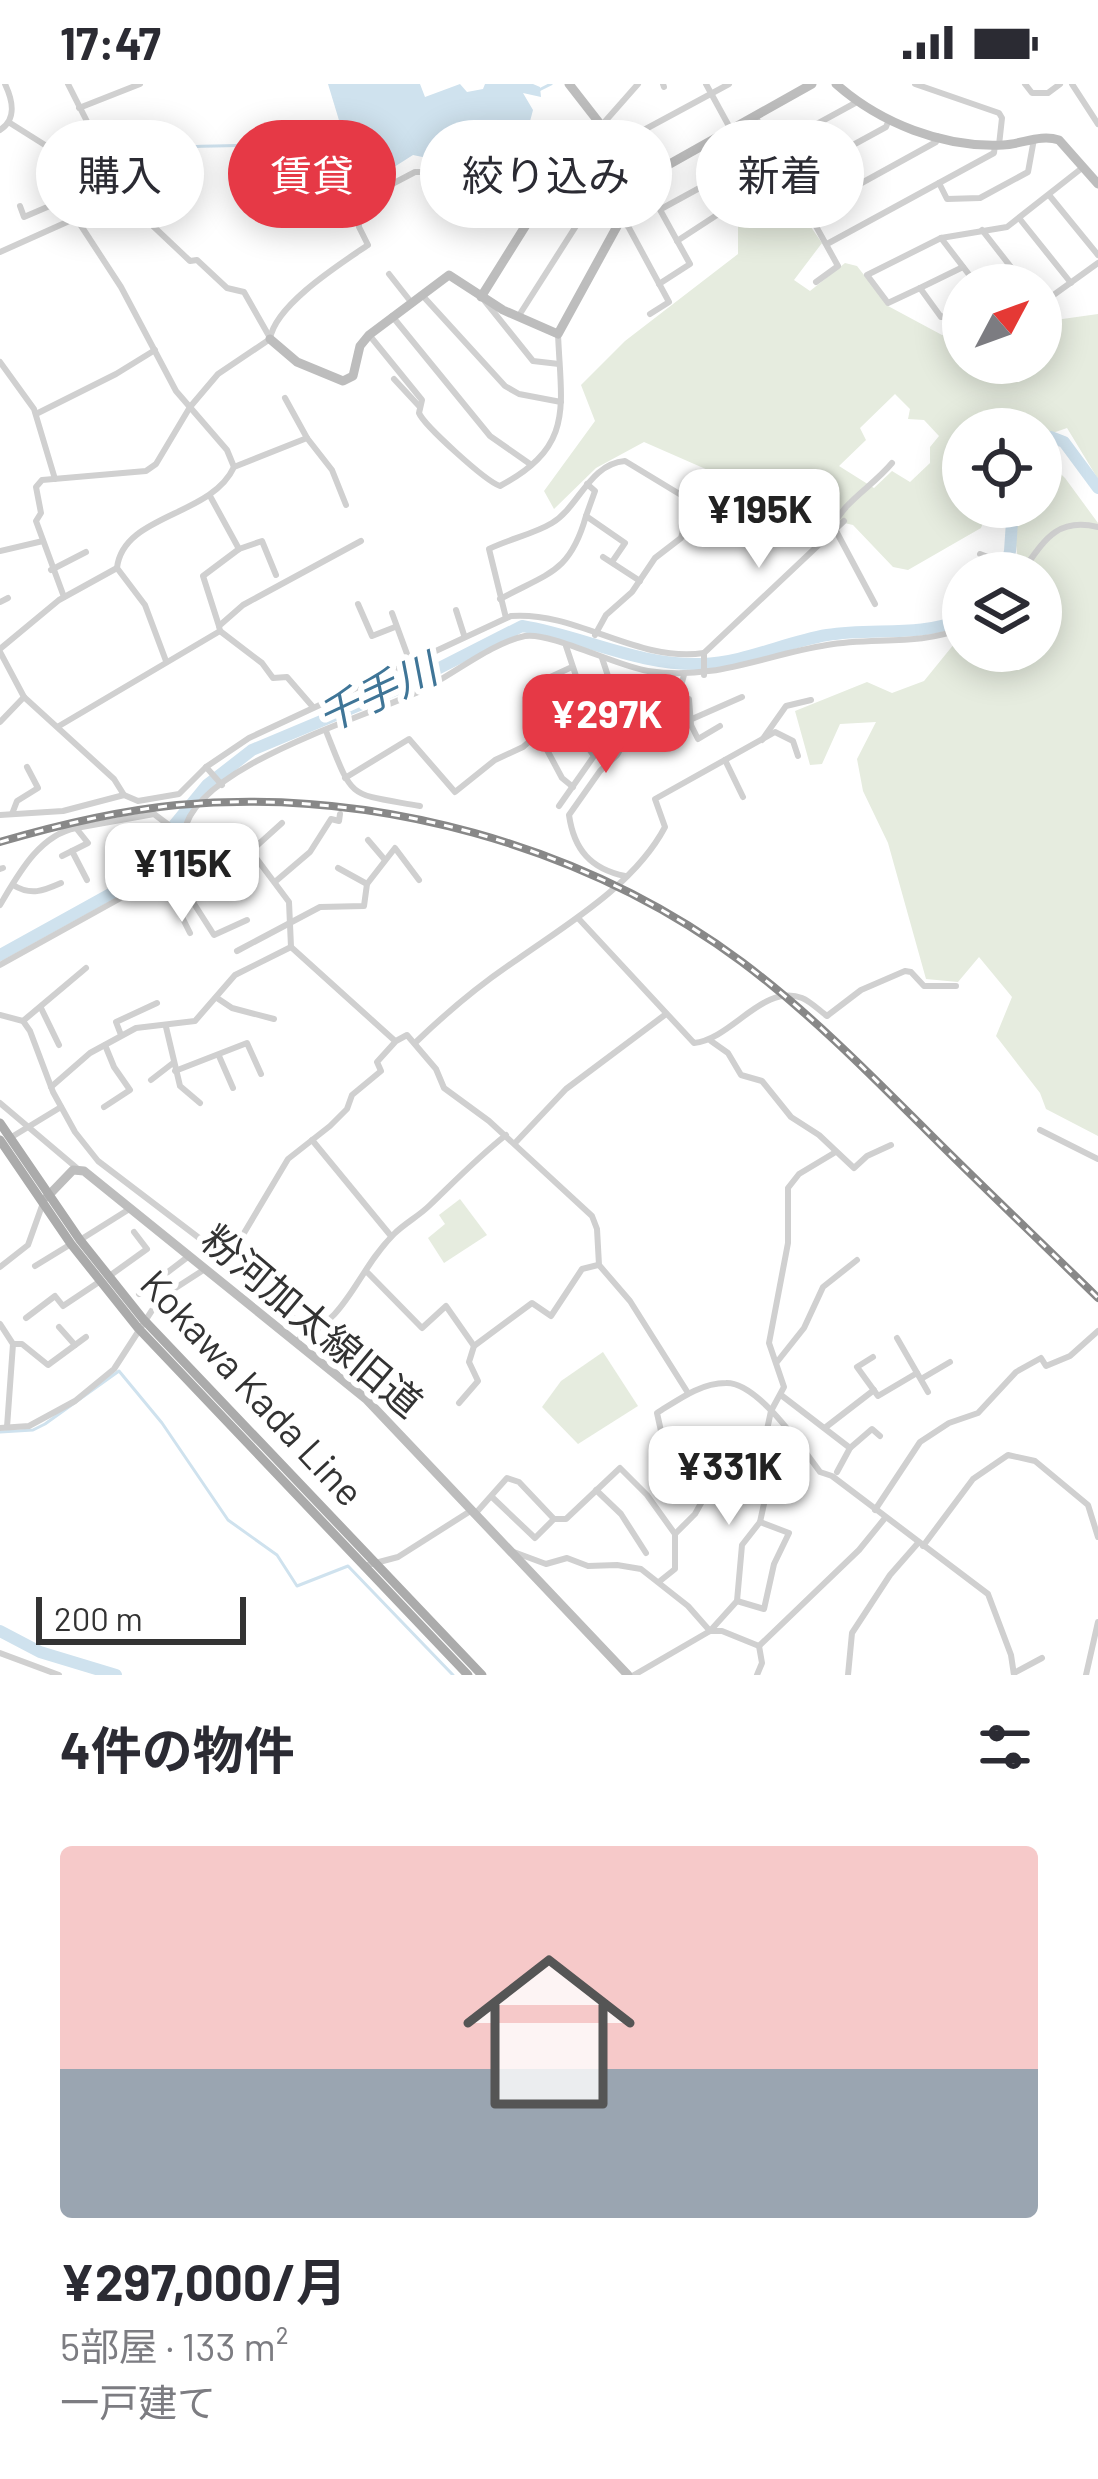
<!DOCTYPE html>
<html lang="ja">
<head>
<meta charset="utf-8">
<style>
  body { margin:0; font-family:Barlow,"Noto Sans JP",sans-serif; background:#f2f2f3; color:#2b2b33; height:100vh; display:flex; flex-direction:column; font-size:45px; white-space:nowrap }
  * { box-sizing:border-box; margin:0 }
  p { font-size:39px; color:#7c7c81 }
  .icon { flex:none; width:66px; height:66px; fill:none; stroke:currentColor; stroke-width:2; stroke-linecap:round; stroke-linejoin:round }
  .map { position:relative; height:1591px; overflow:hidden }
  .side { display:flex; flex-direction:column; background:#fff; flex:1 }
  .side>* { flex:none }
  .hud { position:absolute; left:36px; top:36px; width:1026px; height:108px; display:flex; gap:24px }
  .needle { width:78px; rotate:49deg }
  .tools { position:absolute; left:942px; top:180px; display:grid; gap:24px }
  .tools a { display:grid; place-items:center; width:120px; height:120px; border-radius:50%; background:#fff; box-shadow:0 6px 30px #0003; font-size:60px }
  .scale { position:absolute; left:36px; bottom:30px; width:210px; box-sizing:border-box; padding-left:12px; border:6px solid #333; border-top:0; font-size:33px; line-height:42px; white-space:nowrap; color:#333; -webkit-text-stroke:9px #fff; paint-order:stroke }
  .price { position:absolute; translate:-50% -102px; padding:0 27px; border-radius:24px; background:#fff; color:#222; font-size:39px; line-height:78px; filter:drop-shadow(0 3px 6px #0008) }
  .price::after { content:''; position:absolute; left:50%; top:72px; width:36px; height:27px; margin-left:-18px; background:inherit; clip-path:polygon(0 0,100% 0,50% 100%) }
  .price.on { background:#e63946; color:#fff }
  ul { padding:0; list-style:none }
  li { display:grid; align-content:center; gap:24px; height:636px; padding:0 60px }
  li+li { border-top:3px solid #e1e1e2 }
  li span { display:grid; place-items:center; height:372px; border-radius:12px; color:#555 }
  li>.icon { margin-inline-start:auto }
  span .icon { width:216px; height:216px; fill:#fffc; stroke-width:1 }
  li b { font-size:51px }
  h2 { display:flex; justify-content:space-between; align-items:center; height:144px; padding:0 60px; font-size:51px }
  .tag { padding:0 42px; border-radius:54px; background:#fff; box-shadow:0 6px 30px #0003; font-size:42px; line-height:108px }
  .tag.on { background:#e63946; color:#fff }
  .status { display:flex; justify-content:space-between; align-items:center; height:84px; padding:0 60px; background:#fff; direction:ltr }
  .status svg { height:33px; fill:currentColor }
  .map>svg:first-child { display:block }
</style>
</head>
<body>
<div class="status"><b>17:47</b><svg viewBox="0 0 49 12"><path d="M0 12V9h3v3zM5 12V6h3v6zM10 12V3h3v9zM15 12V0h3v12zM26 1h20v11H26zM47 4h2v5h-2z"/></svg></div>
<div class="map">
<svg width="1098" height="1591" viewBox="0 0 1098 1591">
  <rect width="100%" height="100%" fill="#fff"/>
  <g fill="#e6ecdf" fill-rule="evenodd">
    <path d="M769,109L802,130L822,159L794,196L810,207L845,179L857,182L888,222L942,251L963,249V279H1041V238L1098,230V395L1067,344L1041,353V345H963V423H989L981,444L908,486L893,483L853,441L801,429L739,433L717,390L644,358L596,384L554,425L544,407L595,337L581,301L625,257L738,170V122L756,110ZM895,310L910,325L908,335L924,336L939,352L930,363V379L910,398L892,387L874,404L839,382L866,356L860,344Z"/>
    <path d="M1041,371L1065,394L1098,439V1052L1046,1025L1040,1009L996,952L1012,913L979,873L958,898L926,895L888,759L863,707L857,675L876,638L840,640L822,680L810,681L795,627L867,598L892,609L924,597L963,549V567H1041V489H1020L1015,454L1019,423H1041Z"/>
    <path d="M460,1115L487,1151L444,1179L428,1154L445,1140L439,1131Z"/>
    <path d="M603,1268L638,1322L578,1360L542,1323L561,1297Z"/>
  </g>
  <path fill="#cfe2ee" d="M328,0H420L425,13L460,0L467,8L483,5L485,0H533L540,3L541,13L523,9L533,26L529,41L515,50L502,45C486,60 473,65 451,61L432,75L413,71L380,92L376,102L368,104L358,99Z"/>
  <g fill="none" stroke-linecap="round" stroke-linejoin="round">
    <g stroke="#cfe2ee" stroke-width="3">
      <path d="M537,7L551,0"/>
      <path d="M136,84C166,53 213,66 251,60C265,58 277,50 289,48L304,79L331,106L349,108L362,100"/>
      <path d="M0,1348L33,1346L45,1340L119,1287L162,1339L228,1436L277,1471L297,1502L348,1482L453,1591"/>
    </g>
    <g stroke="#cfe2ee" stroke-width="12">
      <path d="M1041,357L1051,353L1064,358L1098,404"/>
      <path d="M1004,489L1010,467L1013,423"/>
      <path d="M0,871L114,808L129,796L207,701L252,666L400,604L522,542C583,552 638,582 702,580C744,579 785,558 827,551C873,543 918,554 963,535"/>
      <path d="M0,1547L40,1568L116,1591"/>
    </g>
    <g stroke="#d0d0d0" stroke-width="6">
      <path d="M68,0L106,75L66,99L76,134L121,203L176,307L227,366L234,383"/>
      <path d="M663,0L664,3"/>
      <path d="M706,0L730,44"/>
      <path d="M915,0L999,29L1002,34L999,61"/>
      <path d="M1025,0L1032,9H1048L1060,0"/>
      <path d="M1072,0L1098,40"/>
      <path d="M79,24L140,0"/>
      <path d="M755,32L838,182L816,198"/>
      <path d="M10,39L64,73L76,92"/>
      <path d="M601,42L638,0"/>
      <path d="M0,46C17,35 13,17 5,0"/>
      <path d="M616,61L729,0"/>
      <path d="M571,69L629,144L669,218L650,230"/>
      <path d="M643,95L690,180L659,200"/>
      <path d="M939,99L947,115L980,114L1028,88L1034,55"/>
      <path d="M117,108L190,177L197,176L227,204L244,208L269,252"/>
      <path d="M1049,111L1098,171"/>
      <path d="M20,122L24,133L52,121L67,109"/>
      <path d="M661,125L857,18"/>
      <path d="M809,128L936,58L937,52"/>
      <path d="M1019,134L1071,199"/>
      <path d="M982,146L1025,201"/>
      <path d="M941,154L977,201"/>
      <path d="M677,157L743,114L776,103L886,43L888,38"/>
      <path d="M827,160L994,69L995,61"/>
      <path d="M0,168L76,134"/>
      <path d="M389,190L411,218"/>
      <path d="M920,204L963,183"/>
      <path d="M422,211L505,302L519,310L561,318"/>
      <path d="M484,216L533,277L559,280"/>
      <path d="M1041,220L1098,179"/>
      <path d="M963,227L941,233L920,204L888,219L867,191L941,154L1007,143L1082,84"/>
      <path d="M392,232L490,352L530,380"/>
      <path d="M518,233L599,106"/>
      <path d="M370,252L422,316L419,329C424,341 485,397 500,402C575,362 561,323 558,250"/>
      <path d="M0,278L34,325L55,395"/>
      <path d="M394,295L419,322"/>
      <path d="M285,314L307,354"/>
      <path d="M36,330L116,290L155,266"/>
      <path d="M210,412L239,465"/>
      <path d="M586,432L595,407L587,400"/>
      <path d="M831,445C846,415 871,404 892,379"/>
      <path d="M835,445L875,520"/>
      <path d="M0,467L43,457"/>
      <path d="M980,470L1016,484L1014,489"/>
      <path d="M603,473L640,497"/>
      <path d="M51,486L86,468"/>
      <path d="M1021,489C1044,457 1056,433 1098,443"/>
      <path d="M64,513L36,437L41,429L36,403L42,396L146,387L156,380L190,323L218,290L270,255C275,221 340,180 368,161L359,143L358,118L415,88H435L490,91L537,122"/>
      <path d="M500,515C548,489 570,489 586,432L625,459L612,478"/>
      <path d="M0,518L8,514"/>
      <path d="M358,520L372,552L395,543"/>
      <path d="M456,526L464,551"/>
      <path d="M392,529L410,578"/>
      <path d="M506,534L489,465C509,455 534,450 552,439C579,423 589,380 625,377L691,417L681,454L655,474L632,508L606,531L595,551"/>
      <path d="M219,542L203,492L239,465L262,457L276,491"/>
      <path d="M220,547L262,579L273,594L287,593L313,623"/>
      <path d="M0,565L59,516L117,484"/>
      <path d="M0,568L24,613L114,695L124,711"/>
      <path d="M602,574L616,616"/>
      <path d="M166,577L145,521L117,484C123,430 211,433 234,383L307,354L332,386L346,421"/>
      <path d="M684,591L678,613L689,615L691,641L698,655L720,642"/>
      <path d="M704,591V569L844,437"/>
      <path d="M546,595L572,583"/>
      <path d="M692,635L742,613"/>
      <path d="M0,638L24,613"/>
      <path d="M59,642L220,547L219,542L243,521L361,457"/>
      <path d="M326,647C354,717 346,709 420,722"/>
      <path d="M539,651L562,694L573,703"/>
      <path d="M762,656L786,622L811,616"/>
      <path d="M725,676L743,713"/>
      <path d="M206,683L222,701"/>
      <path d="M345,694L409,655L455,708L495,676L523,663L548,641L545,630L584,616L566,562"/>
      <path d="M559,722L594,672L584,658"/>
      <path d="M12,730L17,717L38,704L27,683"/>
      <path d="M0,731L63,727L124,711L138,717L179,710L206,683L249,654L511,532C578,527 636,579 704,569"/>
      <path d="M76,744L154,730L182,751L184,804L214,851L247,836"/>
      <path d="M184,749L219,743L235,746L289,818L291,863L394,956"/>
      <path d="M368,756L385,776"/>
      <path d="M252,766L282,739"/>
      <path d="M72,767L87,796"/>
      <path d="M338,784L367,800"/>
      <path d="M0,785L3,784"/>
      <path d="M625,792C591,785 574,766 569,731L600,687L617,671L644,627L652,620L678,613"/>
      <path d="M276,797L310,768L331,735L339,737L340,730"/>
      <path d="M13,801C31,812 43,807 61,799"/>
      <path d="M184,804L171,811L190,849"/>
      <path d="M0,821C18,791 39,751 76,744L88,759L62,772"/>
      <path d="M578,834L694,959C732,955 763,899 802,914C810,917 820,927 827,932L861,906L905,887L911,888L924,902H956"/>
      <path d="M237,867L320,823L364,822L367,800L395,764L419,796"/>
      <path d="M0,881L119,815L173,756L184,749C194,682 364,634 420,607C451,592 493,558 525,552C551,548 616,582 648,587C715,597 764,571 827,561C873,553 919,562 963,544"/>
      <path d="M217,914L232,924L274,935"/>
      <path d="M41,924L59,961"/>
      <path d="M0,931L23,937L30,947L53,1008L75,1048L98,1077L228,1176"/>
      <path d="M23,937L86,884"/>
      <path d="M166,943L180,1002L200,1019"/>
      <path d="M121,951L116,938L157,919"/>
      <path d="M711,957L728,969L741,991L762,997L791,1033L819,1051L854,1084L867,1072L891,1061"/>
      <path d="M416,958C447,928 482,899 518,875C569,839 635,800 665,743L655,715L775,648L793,657L798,672"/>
      <path d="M219,972L233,1004"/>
      <path d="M175,987L247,959L261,990"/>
      <path d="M151,996L173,979"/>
      <path d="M51,1003L90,969L136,944L195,937L235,891L291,863"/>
      <path d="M0,1019L78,1085"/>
      <path d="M104,1023L130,1006L114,983L105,961"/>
      <path d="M1040,1046L1098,1075"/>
      <path d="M10,1054L61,1023"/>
      <path d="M312,1056L391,1152"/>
      <path d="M515,1059L566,1005L666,930"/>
      <path d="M80,1156L131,1124"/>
      <path d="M35,1182L71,1160"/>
      <path d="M0,1183L28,1161L43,1119"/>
      <path d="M368,1189L422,1244L446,1222L474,1262"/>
      <path d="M108,1193L147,1165L134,1148"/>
      <path d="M139,1210L189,1172"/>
      <path d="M26,1234L55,1212L63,1222L99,1198"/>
      <path d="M0,1240L13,1260L7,1343"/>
      <path d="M59,1243L75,1261"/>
      <path d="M313,1250L232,1184L228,1176L288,1075L330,1042L347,1025L352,1011L381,987L377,978L396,957L407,951L436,985L444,1004L489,1037L592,1132L597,1145L599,1181L630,1217L688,1309"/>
      <path d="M897,1254L928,1308"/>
      <path d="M295,1257C349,1236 355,1189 394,1150C405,1139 419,1132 430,1121C456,1096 477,1074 506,1051"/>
      <path d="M13,1260H22L48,1281L86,1253"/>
      <path d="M873,1273L857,1283L878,1312L917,1289"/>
      <path d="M777,1278L804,1244L823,1203L857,1176"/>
      <path d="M921,1295L950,1278"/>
      <path d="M781,1311L850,1364L837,1388"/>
      <path d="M459,1319L478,1297L469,1278L474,1262L532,1219L551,1232L582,1185L598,1181"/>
      <path d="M826,1343L874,1306"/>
      <path d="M0,1344L29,1342L75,1317L114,1285L160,1214L205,1185"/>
      <path d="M850,1364L872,1345L880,1352"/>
      <path d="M596,1406L621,1430L646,1469"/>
      <path d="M493,1414L535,1454L554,1435"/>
      <path d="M875,1426L920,1358L949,1339L978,1329L1016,1288L1041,1274L1046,1282L1070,1272L1098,1247"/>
      <path d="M475,1430L507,1394L519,1398L554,1435H566L620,1384L647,1411L675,1450"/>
      <path d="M923,1462L973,1395L1008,1371L1035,1377L1088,1421L1098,1453"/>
      <path d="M511,1467L546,1480L567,1474L588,1482L617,1481L641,1485L688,1522L710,1547L737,1517L742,1461L760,1438L767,1406L765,1355L771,1327L784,1303L769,1259L788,1159V1104L799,1090L834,1069"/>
      <path d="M364,1482L398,1473L472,1426"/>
      <path d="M660,1497L675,1485V1450L695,1430L705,1412L661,1347L657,1329C678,1316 700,1299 726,1299C758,1298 802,1364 820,1388L832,1392L988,1510L1011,1571L1014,1591"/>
      <path d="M737,1517L764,1525L774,1480L789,1449L760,1438"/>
      <path d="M759,1562L859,1466L885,1434"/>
      <path d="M0,1569L59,1591"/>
      <path d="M1014,1589L1042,1574"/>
      <path d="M634,1591L710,1547H722L759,1562"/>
      <path d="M757,1591L762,1579L759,1562"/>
      <path d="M848,1591L852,1549L890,1491L918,1459"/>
      <path d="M1086,1591L1098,1538"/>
    </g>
    <g stroke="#bdbdbd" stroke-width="9">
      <path d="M569,0L643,95"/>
      <path d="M836,0C880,39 943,64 1003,61C1023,60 1040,50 1059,56L1098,100"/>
      <path d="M481,213L571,69L601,42"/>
      <path d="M270,255L297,278L343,297L353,292L360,262L369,251L449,191L503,226L558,250L643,95L812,0"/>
      <path d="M47,1113L73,1086L84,1087L366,1315L628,1591"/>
    </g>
    <g stroke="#ababab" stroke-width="9">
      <path d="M0,1039L80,1156L143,1235L482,1591"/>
      <path d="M0,1056L71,1160L138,1244L468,1591"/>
    </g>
    <g stroke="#888" stroke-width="8">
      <path id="rail" d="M0,758C58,741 117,727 177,721C373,703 585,761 742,878C810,929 869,989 929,1049C985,1105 1042,1159 1098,1214"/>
    </g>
    <use href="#rail" stroke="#fff" stroke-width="3" stroke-dasharray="9" stroke-linecap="butt"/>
  </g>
  <g text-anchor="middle" stroke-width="12" stroke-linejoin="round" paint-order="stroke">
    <g font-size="39" fill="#333" stroke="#fff">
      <text transform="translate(312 1237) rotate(40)" y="14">粉河加太線旧道</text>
      <text transform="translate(252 1304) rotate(47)" y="14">Kokawa Kada Line</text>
    </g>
    <g font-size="42" font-style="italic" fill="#3f7597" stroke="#fff">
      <text transform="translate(377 609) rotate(-25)" y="15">千手川</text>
    </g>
  </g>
</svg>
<div class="tools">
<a><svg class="needle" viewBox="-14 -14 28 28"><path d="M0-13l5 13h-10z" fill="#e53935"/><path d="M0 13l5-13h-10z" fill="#7c7c81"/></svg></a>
<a><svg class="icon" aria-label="locate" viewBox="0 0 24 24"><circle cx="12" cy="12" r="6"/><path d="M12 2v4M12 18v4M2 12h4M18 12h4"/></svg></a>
<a><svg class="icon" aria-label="layers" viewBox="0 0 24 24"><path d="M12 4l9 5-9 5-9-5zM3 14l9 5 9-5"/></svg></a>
</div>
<div class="scale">200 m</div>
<b class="price" style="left:759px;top:487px">¥195K</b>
<b class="price on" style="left:606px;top:692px">¥297K</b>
<b class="price" style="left:182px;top:841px">¥115K</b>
<b class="price" style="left:729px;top:1444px">¥331K</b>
<div class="hud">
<a class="tag">購入</a>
<a class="tag on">賃貸</a>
<a class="tag">絞り込み</a>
<a class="tag">新着</a>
</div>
</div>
<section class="side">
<h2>4件の物件<svg class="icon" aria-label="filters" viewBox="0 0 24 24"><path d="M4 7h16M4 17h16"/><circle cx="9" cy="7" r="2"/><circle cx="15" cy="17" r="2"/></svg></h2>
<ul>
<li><span style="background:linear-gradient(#f6c9c9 60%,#9aa5b1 0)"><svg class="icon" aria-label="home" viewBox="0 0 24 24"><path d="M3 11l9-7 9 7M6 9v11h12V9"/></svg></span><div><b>¥297,000/月</b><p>5部屋 · 133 m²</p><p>一戸建て</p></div></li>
</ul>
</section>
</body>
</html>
